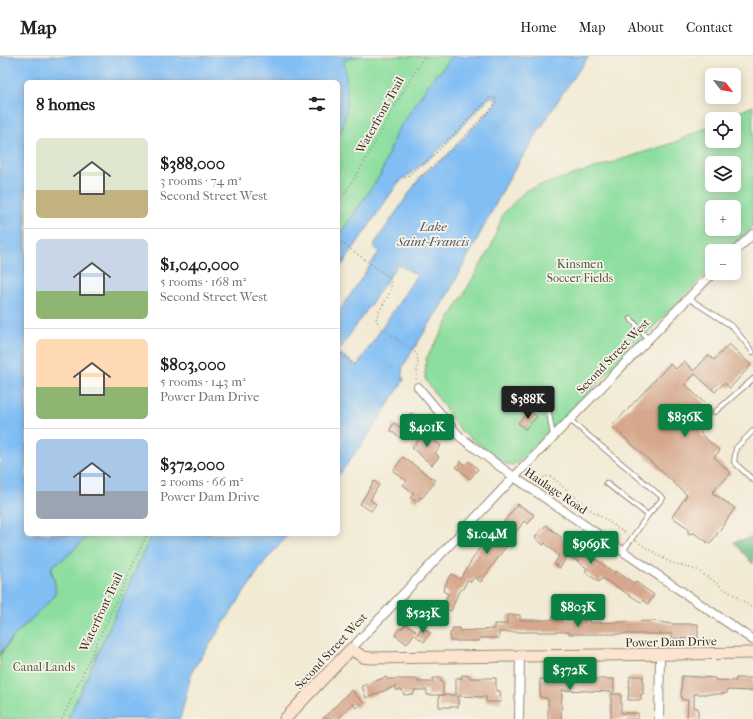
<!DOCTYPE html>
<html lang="en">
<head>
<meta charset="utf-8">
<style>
  body { margin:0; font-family:"IM FELL French Canon",serif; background:#f6f6f6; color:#202124; height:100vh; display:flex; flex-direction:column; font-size:15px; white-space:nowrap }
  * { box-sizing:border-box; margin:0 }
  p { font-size:13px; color:#757577 }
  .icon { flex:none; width:22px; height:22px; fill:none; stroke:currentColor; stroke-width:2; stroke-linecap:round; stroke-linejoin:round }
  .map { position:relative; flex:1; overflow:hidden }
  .drawer { position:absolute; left:24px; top:24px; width:316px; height:456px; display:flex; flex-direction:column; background:#fff; border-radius:6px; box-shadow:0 2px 10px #0003 }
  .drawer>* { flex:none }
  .needle { width:26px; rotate:121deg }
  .controls { position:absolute; left:705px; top:12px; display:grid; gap:8px }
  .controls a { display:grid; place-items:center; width:36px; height:36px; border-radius:6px; background:#fff; box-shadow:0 2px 10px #0003; font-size:20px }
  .price { position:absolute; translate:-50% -34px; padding:0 9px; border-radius:4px; background:#0b8043; color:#fff; font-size:13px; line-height:26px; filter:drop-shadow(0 1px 2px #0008) }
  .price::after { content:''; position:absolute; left:50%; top:24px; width:12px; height:9px; margin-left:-6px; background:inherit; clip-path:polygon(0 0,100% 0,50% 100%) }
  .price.on { background:#222; color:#fff }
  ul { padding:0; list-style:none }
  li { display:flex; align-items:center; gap:12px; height:100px; padding:0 12px }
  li+li { border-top:1px solid #e0e0e0 }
  li span { display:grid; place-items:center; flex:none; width:112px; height:80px; border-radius:6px; color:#555 }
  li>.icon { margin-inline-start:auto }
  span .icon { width:48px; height:48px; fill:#fffc; stroke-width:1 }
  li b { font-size:17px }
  h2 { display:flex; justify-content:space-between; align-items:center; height:48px; padding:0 12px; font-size:17px }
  header { display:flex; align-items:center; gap:24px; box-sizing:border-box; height:56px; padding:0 20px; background:#fff; border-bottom:1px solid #e0e0e0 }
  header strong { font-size:19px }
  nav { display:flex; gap:22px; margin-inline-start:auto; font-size:14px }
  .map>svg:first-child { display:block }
</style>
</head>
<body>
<header>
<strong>Map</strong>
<nav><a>Home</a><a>Map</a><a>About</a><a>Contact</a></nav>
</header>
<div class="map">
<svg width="753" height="663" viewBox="0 0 753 663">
  <rect width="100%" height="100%" fill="#f7f3e8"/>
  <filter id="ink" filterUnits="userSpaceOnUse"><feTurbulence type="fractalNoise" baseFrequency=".025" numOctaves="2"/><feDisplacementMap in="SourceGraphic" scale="8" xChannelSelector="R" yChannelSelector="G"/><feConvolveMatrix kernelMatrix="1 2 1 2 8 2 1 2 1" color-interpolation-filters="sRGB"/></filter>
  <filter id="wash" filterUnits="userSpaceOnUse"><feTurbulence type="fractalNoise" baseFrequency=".012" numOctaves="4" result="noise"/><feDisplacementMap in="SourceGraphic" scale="16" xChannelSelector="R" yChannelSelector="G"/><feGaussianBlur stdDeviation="0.9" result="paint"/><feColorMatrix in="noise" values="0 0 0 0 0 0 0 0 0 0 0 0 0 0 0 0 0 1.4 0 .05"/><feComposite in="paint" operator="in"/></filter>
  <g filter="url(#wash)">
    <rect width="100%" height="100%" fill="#f2ead4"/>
    <g fill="#8cde9f" stroke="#64845e" fill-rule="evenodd">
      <path d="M361,0H452L440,16L435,19L396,77L381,118L338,181V80L343,71V4Z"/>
      <path d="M753,50V170L729,195H712V212L519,406L512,409L504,407L461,375L425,323L426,303L491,191L503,158L526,134L673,87L712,69V85H734V63H724ZM712,107H734V129H712ZM712,151H734V173H712Z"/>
      <path d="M90,478H152L68,663H0V599L12,582L53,542C60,528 51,524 52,510L66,501Z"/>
    </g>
    <path fill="#71bd86" stroke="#567452" d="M753,481V508L734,486Z"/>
    <g fill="#81bef4" stroke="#5e7489">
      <path d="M0,0H361L344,4C347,30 351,56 338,80V26H26V478H90L66,501L52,510C50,524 60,528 53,542L12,582L0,598Z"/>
      <path d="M452,0H589L564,35L511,119L447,240L403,310L402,319L404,324L365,384L338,420V296L357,310L417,219L398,208L338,296V257L379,196L373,190L421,120L446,100L490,54L496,47V42L490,41L435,98L398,127L338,215V181L381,118L396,77L435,19L440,16Z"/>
      <path d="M152,478H289L265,505L192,615L180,663H68Z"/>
    </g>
    <g id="blocks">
      <g fill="#d6a78c">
        <path d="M729,288L751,309L730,332L724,327L715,336L695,318L685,328L712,355V357L699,372L702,375L700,377L720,395L714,401L731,417L712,437L735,452L710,488L694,477L688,478V472L672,461L687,439L612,370L670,308L676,313L684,305L694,315L708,299L714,304Z"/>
        <path d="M530,354L537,361L525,373L518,367Z"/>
        <path d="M411,357L419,363L402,383L390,374L394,367L401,372Z"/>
        <path d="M425,377L427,379L428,377L434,381L432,383L441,390L435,397L439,401L432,409L412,392Z"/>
        <path d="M403,401L436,425L422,442L420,441L417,446L410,442L414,437L403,429L407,425L393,415Z"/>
        <path d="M461,405L465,409L469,405L478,413L470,423L456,411Z"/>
        <path d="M374,425L379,429L370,444L376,448L371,455L360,448Z"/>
        <path d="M518,448L534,459L528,468L524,465L481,526L474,521L471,526L468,523L463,533L459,535L451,555L442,551L448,538L443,535L449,521L452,518L460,523L486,482L490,484Z"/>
        <path d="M546,469L573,491L575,489L615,517L616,515L635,528L636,526L654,539L648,548L643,544L641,546L602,522L599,526L585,516L587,512L568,499L560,512L554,508L559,500L545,487L543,489L535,481Z"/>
        <path d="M419,547L426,550L427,547L438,553L433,562L416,553Z"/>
        <path d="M507,559H520V564H548L553,563V559H566V564H589V567L654,565L671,568H698V583L672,582V578H569V576H499V582H479V585H450V577H452V572H459V575L494,573V568H507Z"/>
        <path d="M406,568L416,575L407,588L395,579L399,572L401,573Z"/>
        <path d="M422,571L430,577L424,586L416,580Z"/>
        <path d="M462,619L470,620V622H496V635H500L501,646H486V641L458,640V651H439V639H456V622H462Z"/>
        <path d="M630,620H643V638H641V644H628Z"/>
        <path d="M682,620L715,622V624L736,625V622H753V635L727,634V637L722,638H694V652H698V663H687L688,644H682L681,638Z"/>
        <path d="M386,621L387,623H418V626H433V622H441V626H443V639H427V634H414V638L404,639L402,634H396V630L366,642L362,630Z"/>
        <path d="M540,623H614V636L562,634L561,663H548V643L540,641Z"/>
        <path d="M351,634L363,646L356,652L352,648L338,663H323Z"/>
        <path d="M611,638H621V657H638V663H611Z"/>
      </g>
    </g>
  </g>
  <g filter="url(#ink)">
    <use href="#blocks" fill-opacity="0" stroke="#968a79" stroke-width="1"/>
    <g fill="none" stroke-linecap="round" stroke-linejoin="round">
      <g stroke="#968a79" stroke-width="6">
        <g id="lane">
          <path d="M688,242L733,271L753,296"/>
          <path d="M631,263L647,282"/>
          <path d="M715,356L753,323"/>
          <path d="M549,357L553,380"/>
          <path d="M570,364L663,442L648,459L623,495"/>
          <path d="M753,375L736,392L734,406L753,424"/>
          <path d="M606,427L648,459"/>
        </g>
      </g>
      <g stroke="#968a79" stroke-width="10">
        <g id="street">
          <path d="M734,196L753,178"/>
          <path d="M418,331L460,381L514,421L753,584"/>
          <path d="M351,593L514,421L713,217"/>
          <path d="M519,663L520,600"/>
          <path d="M659,663L660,599"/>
        </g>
      </g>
      <g stroke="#968a79" stroke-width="13">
        <path id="secondary" d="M285,663L351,593L363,601L370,602L753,597"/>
      </g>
      <g stroke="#968a79" stroke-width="1.5" stroke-dasharray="1 3" stroke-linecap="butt">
        <path d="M405,122L435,98L490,41L496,42V48L490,54L445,100L421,120"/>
        <path d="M338,147C371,101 393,48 425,0"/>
        <path d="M338,184L389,221C397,237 379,248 376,264L381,271L417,298L418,306L416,324"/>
        <path d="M338,296L357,310"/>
        <path d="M537,427L545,420L552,421L588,452L627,478"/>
        <path d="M636,485L669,506L697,514L753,552"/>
        <path d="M62,663L147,478"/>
      </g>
      <use href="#lane" stroke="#fff" stroke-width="4"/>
      <use href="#street" stroke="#fff" stroke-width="8"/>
      <use href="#secondary" stroke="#fce5d0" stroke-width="11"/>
    </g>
  </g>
  <g text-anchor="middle" stroke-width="3.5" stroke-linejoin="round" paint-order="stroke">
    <g font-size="12" fill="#3b2a1e" stroke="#f7f3e8">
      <text transform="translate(380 59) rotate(-61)" y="4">Waterfront Trail</text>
      <text transform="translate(613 300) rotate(-46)" y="4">Second Street West</text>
      <text transform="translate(556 435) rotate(34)" y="4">Haulage Road</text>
      <text transform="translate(101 556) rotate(-65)" y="4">Waterfront Trail</text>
      <text transform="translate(671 586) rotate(-1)" y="4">Power Dam Drive</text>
      <text transform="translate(331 595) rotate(-47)" y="4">Second Street West</text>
    </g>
    <g font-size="12" fill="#4f573e" stroke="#f7f3e8">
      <text x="580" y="212">Kinsmen<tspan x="580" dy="14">Soccer Fields</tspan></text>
      <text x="44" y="615">Canal Lands</text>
    </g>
    <g font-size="13" font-style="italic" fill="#50565e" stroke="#f7f3e8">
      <text x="433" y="175">Lake<tspan x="433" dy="15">Saint-Francis</tspan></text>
    </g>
  </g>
</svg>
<div class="controls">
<a><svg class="needle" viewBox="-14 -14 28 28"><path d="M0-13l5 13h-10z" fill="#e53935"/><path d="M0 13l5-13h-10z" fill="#757577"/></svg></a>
<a><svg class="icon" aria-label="locate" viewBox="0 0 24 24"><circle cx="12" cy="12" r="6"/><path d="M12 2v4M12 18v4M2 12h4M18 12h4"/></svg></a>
<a><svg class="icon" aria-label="layers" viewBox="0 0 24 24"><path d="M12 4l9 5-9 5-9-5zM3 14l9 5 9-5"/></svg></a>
<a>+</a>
<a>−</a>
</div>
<b class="price on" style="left:528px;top:364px">$388K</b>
<b class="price" style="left:685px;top:382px">$836K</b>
<b class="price" style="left:427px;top:392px">$401K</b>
<b class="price" style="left:487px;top:499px">$1.04M</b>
<b class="price" style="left:591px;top:509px">$969K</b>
<b class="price" style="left:578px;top:572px">$803K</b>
<b class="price" style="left:423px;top:578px">$523K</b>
<b class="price" style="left:570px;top:635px">$372K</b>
<section class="drawer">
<h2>8 homes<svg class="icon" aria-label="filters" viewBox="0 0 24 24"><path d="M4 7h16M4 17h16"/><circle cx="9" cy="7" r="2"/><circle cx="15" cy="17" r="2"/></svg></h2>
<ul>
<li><span style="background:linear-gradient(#dfe7d0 65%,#c2b280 0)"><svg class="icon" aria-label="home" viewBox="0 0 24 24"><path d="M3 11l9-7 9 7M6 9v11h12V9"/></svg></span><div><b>$388,000</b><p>3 rooms · 74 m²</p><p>Second Street West</p></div></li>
<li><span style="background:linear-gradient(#c9d6e8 65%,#8fb573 0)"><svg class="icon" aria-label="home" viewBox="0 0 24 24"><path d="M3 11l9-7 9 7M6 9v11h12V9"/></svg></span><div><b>$1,040,000</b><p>5 rooms · 168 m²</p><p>Second Street West</p></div></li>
<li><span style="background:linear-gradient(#ffd9b3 60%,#8fb573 0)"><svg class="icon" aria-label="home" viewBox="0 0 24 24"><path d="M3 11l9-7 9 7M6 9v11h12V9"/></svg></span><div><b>$803,000</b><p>5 rooms · 143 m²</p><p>Power Dam Drive</p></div></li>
<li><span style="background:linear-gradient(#a9c7e8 65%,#9aa5b1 0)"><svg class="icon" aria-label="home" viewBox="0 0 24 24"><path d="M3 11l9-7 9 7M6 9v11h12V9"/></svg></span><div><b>$372,000</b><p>2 rooms · 66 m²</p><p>Power Dam Drive</p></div></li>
</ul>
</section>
</div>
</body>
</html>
